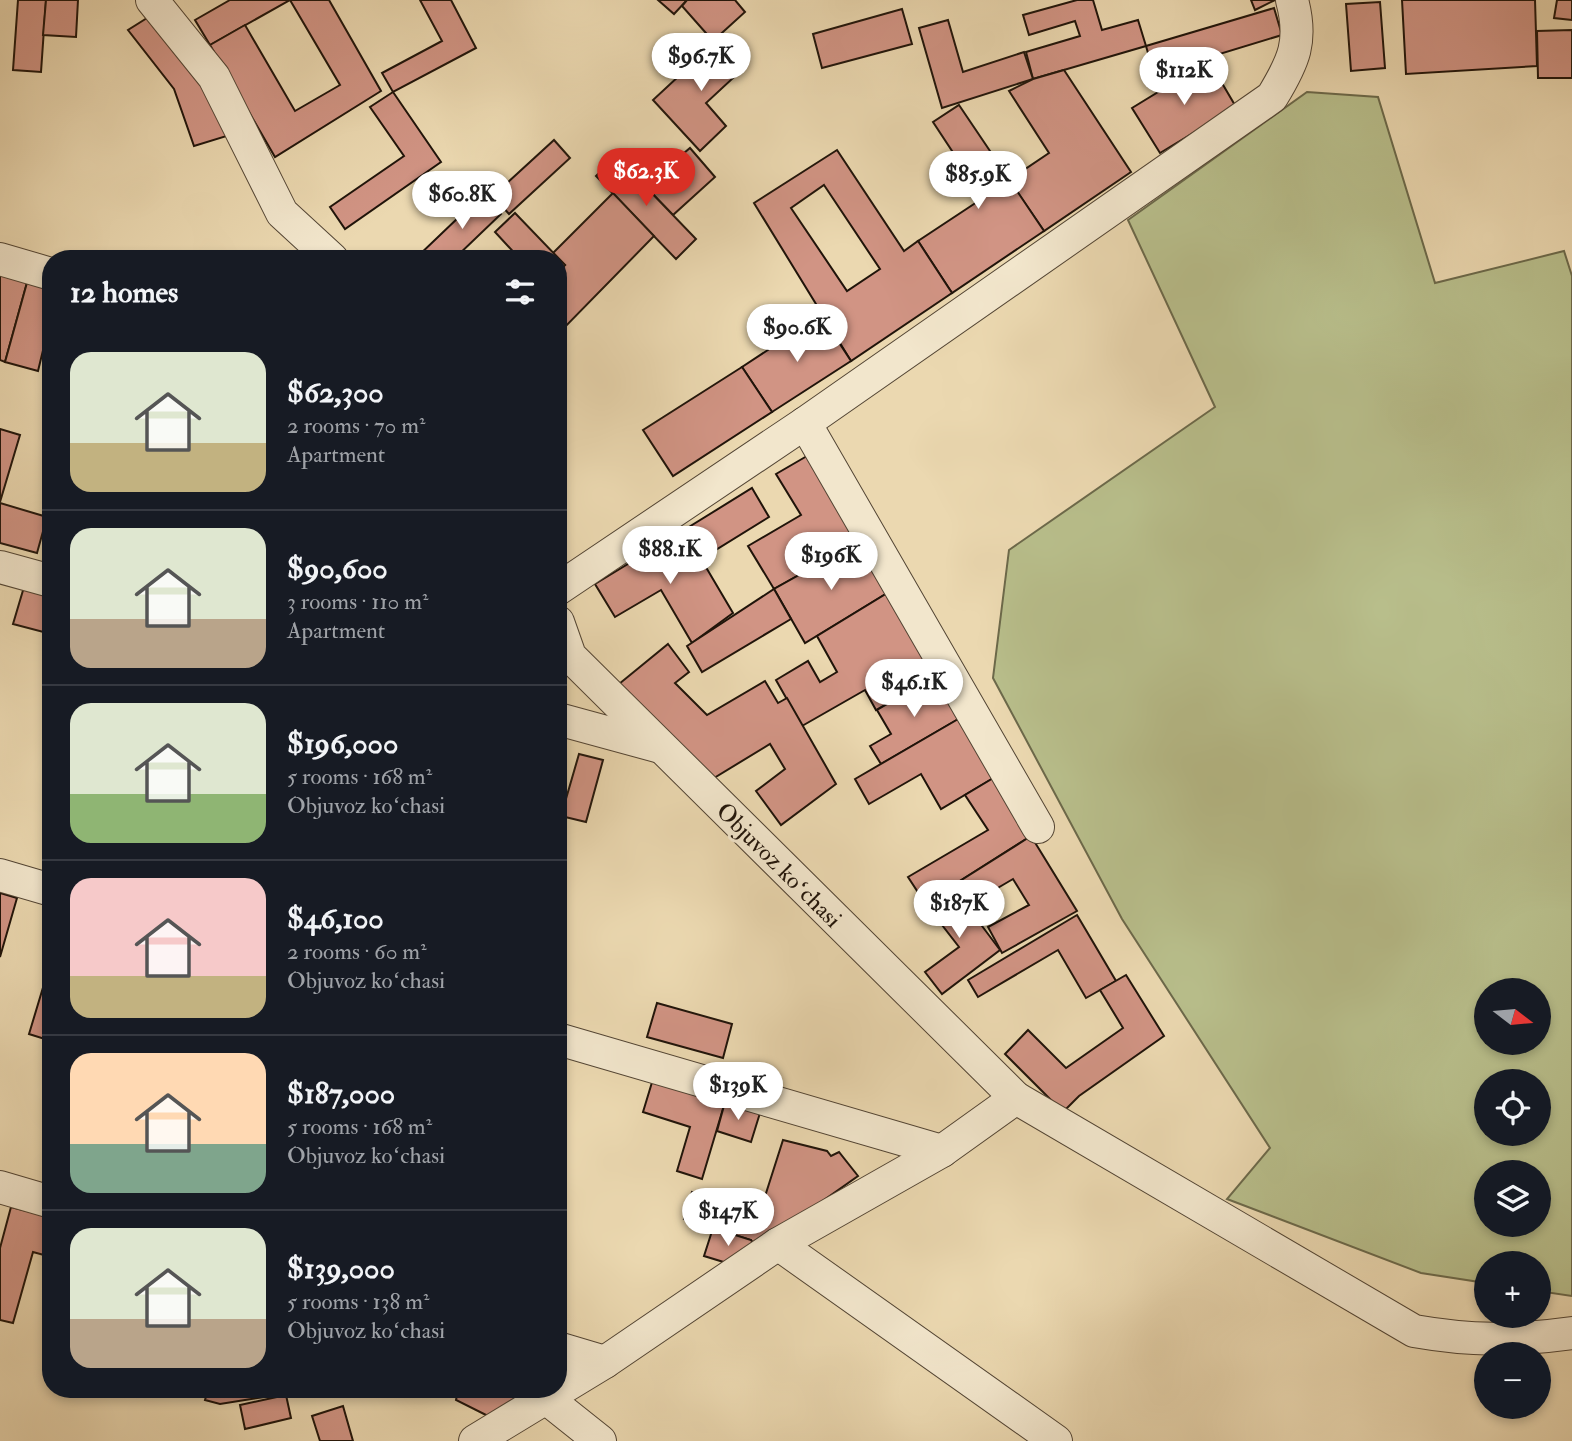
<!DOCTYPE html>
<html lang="en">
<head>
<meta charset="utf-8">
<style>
  body { margin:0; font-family:"IM FELL Double Pica",serif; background:#242831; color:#f1f3f6; height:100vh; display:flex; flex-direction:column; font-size:26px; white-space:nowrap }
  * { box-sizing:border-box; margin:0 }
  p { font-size:23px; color:#9ea1a6 }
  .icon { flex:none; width:38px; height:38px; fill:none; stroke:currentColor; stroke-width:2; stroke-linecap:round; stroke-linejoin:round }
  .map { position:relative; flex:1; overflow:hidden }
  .side { position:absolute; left:42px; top:250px; width:525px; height:1148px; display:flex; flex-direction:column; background:#171b24; border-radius:28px; box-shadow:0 4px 10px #0003 }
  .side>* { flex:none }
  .needle { width:46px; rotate:106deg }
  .buttons { position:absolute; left:1474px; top:978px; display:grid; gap:14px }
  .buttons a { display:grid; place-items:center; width:77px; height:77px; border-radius:50%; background:#171b24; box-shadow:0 4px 10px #0003; font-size:35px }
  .price { position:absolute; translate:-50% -60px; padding:0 16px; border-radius:24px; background:#fff; color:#222; font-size:23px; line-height:46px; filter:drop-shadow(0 2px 4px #0008) }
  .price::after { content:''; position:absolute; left:50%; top:42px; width:21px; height:16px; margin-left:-10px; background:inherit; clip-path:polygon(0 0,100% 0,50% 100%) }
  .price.selected { background:#d93025; color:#fff }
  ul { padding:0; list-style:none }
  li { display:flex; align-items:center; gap:21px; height:175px; padding:0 28px }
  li+li { border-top:2px solid #363941 }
  li span { display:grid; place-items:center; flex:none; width:196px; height:140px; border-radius:21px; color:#555 }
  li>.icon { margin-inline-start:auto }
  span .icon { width:84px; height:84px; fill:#fffc; stroke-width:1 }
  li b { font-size:30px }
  h2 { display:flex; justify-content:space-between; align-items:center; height:84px; padding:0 28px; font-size:30px }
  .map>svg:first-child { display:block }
</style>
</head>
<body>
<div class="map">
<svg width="1572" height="1441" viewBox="0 0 1572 1441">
  <rect width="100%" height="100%" fill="#ebd8b0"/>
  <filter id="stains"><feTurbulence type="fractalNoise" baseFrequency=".00286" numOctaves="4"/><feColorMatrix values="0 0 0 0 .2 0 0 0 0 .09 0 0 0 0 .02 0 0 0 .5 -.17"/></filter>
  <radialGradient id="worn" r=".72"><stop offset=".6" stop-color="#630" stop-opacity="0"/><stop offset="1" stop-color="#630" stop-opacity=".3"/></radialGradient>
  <path fill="#b8be8b" stroke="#6c694a" stroke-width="2" fill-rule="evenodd" d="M1307,92L1378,97L1435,283L1564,251L1572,276V1296L1538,1291V1264H1486V1283L1421,1273L1227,1199L1270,1148L1122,919L993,678L1009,550L1215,407L1128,220ZM1486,990H1538V1043H1486ZM1486,1082H1538V1134H1486ZM1486,1172H1538V1225H1486Z"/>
  <g fill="#d19484" stroke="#20140a" stroke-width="2" fill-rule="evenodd">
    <path d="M18,0H46L41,72L13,70Z"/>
    <path d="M46,0H78L76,37L43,35Z"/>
    <path d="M230,0H290L210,45L195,20Z"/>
    <path d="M290,0H329L381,91L275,157L210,45L245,25L295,111L340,85Z"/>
    <path d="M420,0H451L476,48L393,92L382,73L442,41Z"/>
    <path d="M658,0H687L674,14Z"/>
    <path d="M687,0H735L745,12L713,41L682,6Z"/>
    <path d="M1077,0H1093L1102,30L1138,20L1146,46L1033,79L1026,52L1080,36L1075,21L1029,35L1023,15Z"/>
    <path d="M1251,0H1275L1255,10Z"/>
    <path d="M1402,0H1535L1537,66L1406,74Z"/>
    <path d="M1557,0H1572V20L1554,18Z"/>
    <path d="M1380,2L1385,68L1351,71L1346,4Z"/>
    <path d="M1274,8L1282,35L1154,74L1146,46Z"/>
    <path d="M902,9L912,44L822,68L813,34Z"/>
    <path d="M155,13L201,71L230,135L194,146L174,89L128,30Z"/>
    <path d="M948,20L963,72L1024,52L1033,79L942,108L919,28Z"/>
    <path d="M1572,30V78H1538L1537,31Z"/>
    <path d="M721,37L747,65L706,103L726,126L700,151L653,100Z"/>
    <path d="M1209,61L1236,107L1160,153L1132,108Z"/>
    <path d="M1064,70L1131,172L1044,231L1009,180L1049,153L1009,91L1033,79Z"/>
    <path d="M393,92L441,162L345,229L330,207L404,156L370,107Z"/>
    <path d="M959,105L1044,231L952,293L918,241L983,198L933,122Z"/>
    <path d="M554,140L570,158L509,214L493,196Z"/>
    <path d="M690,148L715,177L673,215L645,186Z"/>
    <path d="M837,150L904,251L918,241L952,293L851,361L754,203ZM824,185L880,269L847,291L791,208Z"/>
    <path d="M616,156L696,239L676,259L596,176Z"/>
    <path d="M613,193L654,236L561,331L558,272L565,265L553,253Z"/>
    <path d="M483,194L501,214L454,259H415Z"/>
    <path d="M515,213L565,265L558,272V259H520L495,232Z"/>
    <path d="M0,271L28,279L5,362L0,360Z"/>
    <path d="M28,279L51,285V339L46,338L38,371L5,362Z"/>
    <path d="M821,315L851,361L772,412L742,367Z"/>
    <path d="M742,367L772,412L673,476L643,430Z"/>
    <path d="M0,429L20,435L0,502Z"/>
    <path d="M807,456L858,542L774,589L748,546L801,515L776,474Z"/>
    <path d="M752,488L769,517L701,559L684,530Z"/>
    <path d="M0,503L47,517L37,553L0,543Z"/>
    <path d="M684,530L733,613L692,643L661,590L615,617L595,584Z"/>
    <path d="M858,542L889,592L805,643L774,589Z"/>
    <path d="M24,587L51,594V634L13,624Z"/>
    <path d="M774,589L791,619L702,672L687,646Z"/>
    <path d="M889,592L935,676L876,710L865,690L802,726L776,680L808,661L820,682L837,672L817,636Z"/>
    <path d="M668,644L689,672L675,683L707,715L765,681L778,703L787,698L836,784L781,825L756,791L785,769L770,744L714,778L619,684Z"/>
    <path d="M935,676L960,718L881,764L870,746L891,734L877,710Z"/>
    <path d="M960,718L995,777L941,809L921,774L869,804L855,779Z"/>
    <path d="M579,754L603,760L586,822L561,816Z"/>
    <path d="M995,777L1031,836L925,903L908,877L988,830L965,795Z"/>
    <path d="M1031,836L1077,911L1002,953L988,927L1029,905L1013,879L967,906L952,886Z"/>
    <path d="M952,886L1000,950L942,994L925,972L959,947L925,903Z"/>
    <path d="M0,893L17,898L0,957Z"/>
    <path d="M1077,915L1116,981L1086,998L1058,950L978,997L968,980Z"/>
    <path d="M51,961V1041L29,1034Z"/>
    <path d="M1126,975L1164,1036L1079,1096L1063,1112L1005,1054L1028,1030L1066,1068L1123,1028L1100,990Z"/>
    <path d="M657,1003L732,1024L723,1058L647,1037Z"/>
    <path d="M653,1079L725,1102L702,1179L677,1171L690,1127L643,1112Z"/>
    <path d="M725,1102L760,1113L751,1142L717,1131Z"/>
    <path d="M783,1140L827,1151L831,1156L839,1152L858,1176L756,1248L751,1240L684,1219L692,1192L760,1212Z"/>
    <path d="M11,1207L51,1217V1257L33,1252L13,1323L0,1320V1248Z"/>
    <path d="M713,1228L751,1240L754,1245L740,1267L704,1256Z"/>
    <path d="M208,1390H266L264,1397L220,1404L205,1400Z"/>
    <path d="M458,1390H545L496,1420L456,1400Z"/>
    <path d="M286,1395L291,1418L245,1429L240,1405Z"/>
    <path d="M343,1406L353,1441H320L312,1416Z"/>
  </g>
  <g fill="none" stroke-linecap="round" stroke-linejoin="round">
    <g stroke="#534534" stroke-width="34">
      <g id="street">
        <path d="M152,0L214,77L282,213L332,259"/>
        <path d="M0,259L51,274"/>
        <path d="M805,423L1038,827"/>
        <path d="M0,567L51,581"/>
        <path d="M558,589L805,423L1272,97C1294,61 1303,41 1292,0"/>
        <path d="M558,622L570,656L1016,1098L1414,1331C1471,1341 1515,1341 1572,1333"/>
        <path d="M558,719L657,746"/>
        <path d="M0,875L51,890"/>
        <path d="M558,1039L942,1151"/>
        <path d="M0,1187L51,1202"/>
        <path d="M778,1244L1056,1441"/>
        <path d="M558,1348L605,1362"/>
        <path d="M546,1398L600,1441"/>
        <path d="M475,1441L605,1362L778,1244L942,1151L1016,1098"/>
      </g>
    </g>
    <use href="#street" stroke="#f2e6cc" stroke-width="32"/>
  </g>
  <g text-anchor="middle" stroke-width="6" stroke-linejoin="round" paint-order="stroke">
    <g font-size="24" fill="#20140a" stroke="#f2e6cc">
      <text transform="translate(779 865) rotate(45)" y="8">Objuvoz koʻchasi</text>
    </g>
  </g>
  <rect width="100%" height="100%" filter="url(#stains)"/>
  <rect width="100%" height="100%" fill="url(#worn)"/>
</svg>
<div class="buttons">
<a><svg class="needle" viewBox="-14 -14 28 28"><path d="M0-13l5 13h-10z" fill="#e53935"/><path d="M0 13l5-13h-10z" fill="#9ea1a6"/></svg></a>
<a><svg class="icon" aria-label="locate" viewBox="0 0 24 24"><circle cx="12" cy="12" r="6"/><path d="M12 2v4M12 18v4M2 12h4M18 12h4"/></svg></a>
<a><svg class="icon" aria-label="layers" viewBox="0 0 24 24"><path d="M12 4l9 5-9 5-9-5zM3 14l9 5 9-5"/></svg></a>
<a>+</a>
<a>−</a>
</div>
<b class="price" style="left:701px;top:93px">$96.7K</b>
<b class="price" style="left:1184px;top:107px">$112K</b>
<b class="price selected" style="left:646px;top:208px">$62.3K</b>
<b class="price" style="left:978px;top:211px">$85.9K</b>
<b class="price" style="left:462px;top:231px">$60.8K</b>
<b class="price" style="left:797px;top:364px">$90.6K</b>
<b class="price" style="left:670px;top:586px">$88.1K</b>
<b class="price" style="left:831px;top:592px">$196K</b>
<b class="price" style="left:914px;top:719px">$46.1K</b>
<b class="price" style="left:959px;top:940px">$187K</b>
<b class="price" style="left:738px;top:1122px">$139K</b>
<b class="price" style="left:728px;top:1248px">$147K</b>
<section class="side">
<h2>12 homes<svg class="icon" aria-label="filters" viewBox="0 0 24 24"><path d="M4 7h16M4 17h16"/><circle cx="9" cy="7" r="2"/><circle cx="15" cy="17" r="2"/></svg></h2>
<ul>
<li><span style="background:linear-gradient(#dfe7d0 65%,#c2b280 0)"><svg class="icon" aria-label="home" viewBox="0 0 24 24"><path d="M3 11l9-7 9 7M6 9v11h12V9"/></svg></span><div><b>$62,300</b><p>2 rooms · 70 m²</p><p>Apartment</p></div></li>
<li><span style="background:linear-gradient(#dfe7d0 65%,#b9a48a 0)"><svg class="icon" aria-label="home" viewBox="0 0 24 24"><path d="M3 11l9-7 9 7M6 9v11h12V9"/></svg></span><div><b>$90,600</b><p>3 rooms · 110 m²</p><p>Apartment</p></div></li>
<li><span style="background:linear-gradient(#dfe7d0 65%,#8fb573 0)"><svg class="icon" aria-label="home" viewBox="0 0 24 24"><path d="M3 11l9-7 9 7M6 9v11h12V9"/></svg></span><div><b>$196,000</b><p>5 rooms · 168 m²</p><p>Objuvoz koʻchasi</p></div></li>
<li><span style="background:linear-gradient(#f6c9c9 70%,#c2b280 0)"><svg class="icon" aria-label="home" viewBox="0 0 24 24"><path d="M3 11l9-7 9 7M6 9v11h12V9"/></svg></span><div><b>$46,100</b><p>2 rooms · 60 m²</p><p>Objuvoz koʻchasi</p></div></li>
<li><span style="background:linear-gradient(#ffd9b3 65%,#7fa58c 0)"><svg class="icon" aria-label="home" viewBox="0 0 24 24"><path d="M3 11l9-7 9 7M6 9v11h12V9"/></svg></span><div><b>$187,000</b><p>5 rooms · 168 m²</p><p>Objuvoz koʻchasi</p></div></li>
<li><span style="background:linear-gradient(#dfe7d0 65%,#b9a48a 0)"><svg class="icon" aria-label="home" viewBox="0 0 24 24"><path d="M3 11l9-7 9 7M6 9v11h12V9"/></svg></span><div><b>$139,000</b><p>5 rooms · 138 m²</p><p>Objuvoz koʻchasi</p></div></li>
</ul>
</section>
</div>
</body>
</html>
